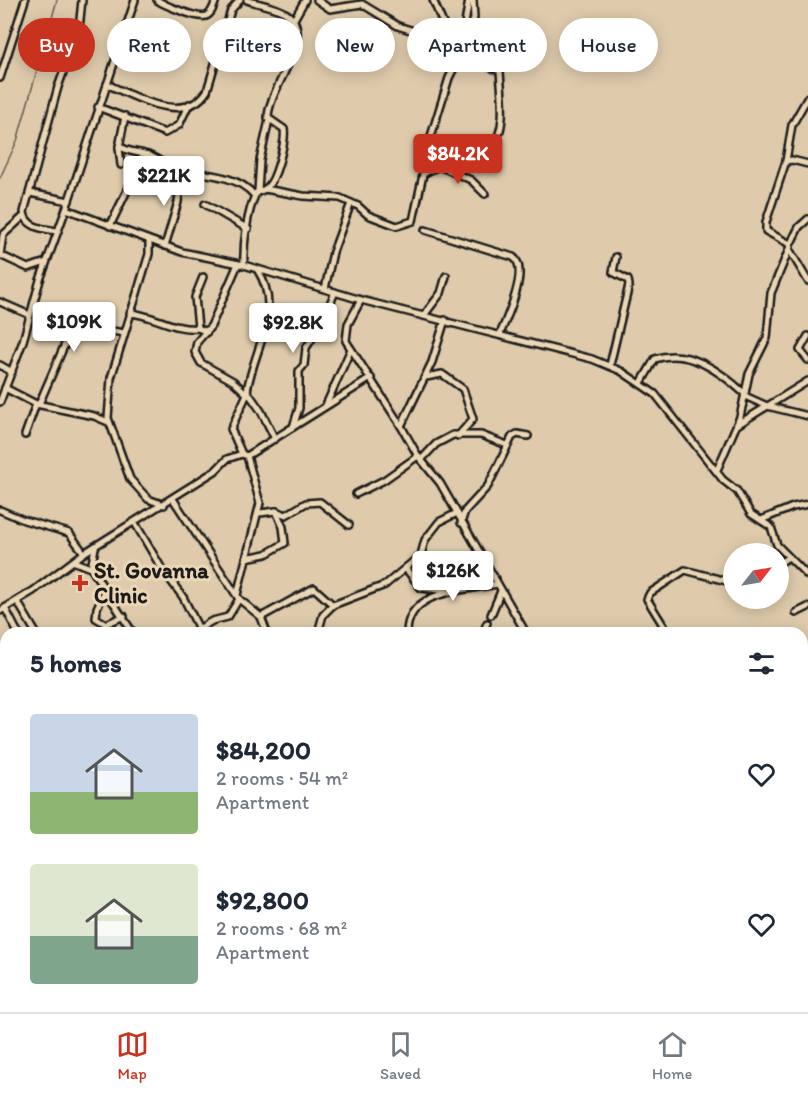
<!DOCTYPE html>
<html lang="en">
<head>
<meta charset="utf-8">
<style>
  body { margin:0; font-family:Itim,sans-serif; background:#f6f6f7; color:#1f2937; height:100vh; display:flex; flex-direction:column; font-size:22px; white-space:nowrap }
  * { box-sizing:border-box; margin:0 }
  p { font-size:20px; color:#747a83 }
  .icon { flex:none; width:33px; height:33px; fill:none; stroke:currentColor; stroke-width:2; stroke-linecap:round; stroke-linejoin:round }
  .map { position:relative; flex:1; overflow:hidden }
  .details { position:absolute; left:0px; top:627px; width:808px; height:386px; display:flex; flex-direction:column; background:#fff; border-radius:18px 18px 0 0; box-shadow:0 3px 15px #0003 }
  .details>* { flex:none }
  .banner { position:absolute; left:18px; top:18px; width:772px; height:54px; display:flex; gap:12px }
  .needle { width:39px; rotate:59deg }
  .buttons { position:absolute; left:723px; top:543px; display:grid; gap:12px }
  .buttons a { display:grid; place-items:center; width:66px; height:66px; border-radius:50%; background:#fff; box-shadow:0 3px 15px #0003; font-size:30px }
  .price { position:absolute; translate:-50% -51px; padding:0 14px; border-radius:6px; background:#fff; color:#222; font-size:20px; line-height:39px; filter:drop-shadow(0 2px 3px #0008) }
  .price::after { content:''; position:absolute; left:50%; top:36px; width:18px; height:14px; margin-left:-9px; background:inherit; clip-path:polygon(0 0,100% 0,50% 100%) }
  .price.active { background:#c8321e; color:#fff }
  ul { padding:0; list-style:none }
  li { display:flex; align-items:center; gap:18px; height:150px; padding:0 30px }
  li span { display:grid; place-items:center; flex:none; width:168px; height:120px; border-radius:6px; color:#555 }
  li>.icon { margin-inline-start:auto }
  span .icon { width:72px; height:72px; fill:#fffc; stroke-width:1 }
  li b { font-size:26px }
  h2 { display:flex; justify-content:space-between; align-items:center; height:72px; padding:0 30px; font-size:26px }
  .pill { padding:0 21px; border-radius:27px; background:#fff; box-shadow:0 3px 15px #0003; font-size:21px; line-height:54px }
  .pill.active { background:#c8321e; color:#fff }
  .menu { display:flex; justify-content:space-around; align-items:center; height:84px; border-top:2px solid #e0e1e3; background:#fff; font-size:16px; color:#747a83 }
  .menu a { display:grid; justify-items:center; gap:3px }
  .menu .active { color:#c8321e }
  .map>svg:first-child { display:block }
</style>
</head>
<body>
<div class="map">
<svg width="808" height="1012" viewBox="0 0 808 1012">
  <rect width="100%" height="100%" fill="#dfcbac"/>
  <filter id="ink" filterUnits="userSpaceOnUse"><feTurbulence type="fractalNoise" baseFrequency=".0167" numOctaves="2"/><feDisplacementMap in="SourceGraphic" scale="12" xChannelSelector="R" yChannelSelector="G"/><feConvolveMatrix kernelMatrix="1 2 1 2 8 2 1 2 1" color-interpolation-filters="sRGB"/></filter>
  <g filter="url(#ink)">
    <g fill="none" stroke-linecap="round" stroke-linejoin="round">
      <path stroke="#645d51" stroke-width="1.5" d="M0,178L17,141L57,0"/>
      <g stroke="#1c1c1c" stroke-width="10">
        <g id="street">
          <path d="M157,0C164,5 198,19 206,16C212,14 214,5 216,0"/>
          <path d="M317,0L330,9L362,4L398,26L423,34L445,30"/>
          <path d="M433,0L447,33L461,52"/>
          <path d="M293,21L305,0"/>
          <path d="M466,42L474,18L473,0"/>
          <path d="M0,78L25,0"/>
          <path d="M107,84C133,96 185,126 207,91L231,10L240,0"/>
          <path d="M98,107L165,133L179,125L189,104"/>
          <path d="M119,146C131,154 139,151 150,156C160,160 168,168 180,170C204,174 238,175 254,195"/>
          <path d="M786,161L792,125L808,97"/>
          <path d="M121,165L119,148L125,116"/>
          <path d="M439,166L471,180L485,194"/>
          <path d="M423,174L449,160L468,146L492,145C508,130 501,91 500,71L460,55"/>
          <path d="M265,189L303,196L340,198L358,206L368,215L397,226L413,221L432,133L449,78L459,58L469,0"/>
          <path d="M258,191L260,160L269,120"/>
          <path d="M30,193L69,201"/>
          <path d="M205,204L248,229"/>
          <path d="M66,209L182,252L244,265L361,300"/>
          <path d="M24,216L3,235L0,255L28,268L46,262"/>
          <path d="M110,226L133,178L148,155"/>
          <path d="M425,230L513,257C530,268 507,318 500,334"/>
          <path d="M57,231C44,229 26,228 24,212L58,87L79,29L82,0"/>
          <path d="M149,241V254L111,378L108,418L130,479L148,499L164,505"/>
          <path d="M790,245L799,227L808,219"/>
          <path d="M165,246L178,202L181,170"/>
          <path d="M789,249L808,281"/>
          <path d="M238,264L211,326L197,342L195,352L201,363L233,381L247,394L231,429L242,454"/>
          <path d="M244,265C243,243 247,213 256,193C259,191 262,191 265,189C276,183 286,140 284,129L268,118C268,88 318,34 287,14C276,6 260,5 247,0"/>
          <path d="M257,269C284,311 254,347 247,391L261,411L275,439"/>
          <path d="M203,277L195,297L198,328L207,332"/>
          <path d="M325,289L333,252L351,203"/>
          <path d="M0,302L30,315"/>
          <path d="M130,313C154,315 175,331 198,328"/>
          <path d="M425,314L441,293L446,276"/>
          <path d="M808,336L800,350L808,360"/>
          <path d="M0,365L12,372"/>
          <path d="M610,365L629,285L628,280L613,272L616,257"/>
          <path d="M426,377L442,374L463,389L473,419L458,436"/>
          <path d="M641,383L655,359C688,347 721,372 745,394"/>
          <path d="M5,388L36,404L94,416L108,422"/>
          <path d="M745,396L767,406L808,416"/>
          <path d="M0,402L23,341L40,280L66,209L135,0"/>
          <path d="M39,404L68,337L77,325L124,333"/>
          <path d="M326,405L351,349"/>
          <path d="M737,425L808,381"/>
          <path d="M401,426L432,362L445,320"/>
          <path d="M293,427L299,408V371L304,365L306,348L321,325L335,292"/>
          <path d="M25,435L36,404"/>
          <path d="M421,460L436,444L453,435H481L507,445"/>
          <path d="M717,470L740,417L749,374L767,338L771,293L790,247L788,243L766,231V222L786,161L792,160L808,164"/>
          <path d="M356,494L384,480L418,456"/>
          <path d="M173,499L239,599L261,617L267,633"/>
          <path d="M0,510L24,520L69,533L84,553"/>
          <path d="M260,513L276,511L286,515L306,503L320,502L349,525"/>
          <path d="M761,520L793,507L808,504"/>
          <path d="M135,523L162,569L183,597L199,629"/>
          <path d="M461,523L465,511L488,486L512,437L517,434L528,436"/>
          <path d="M95,548L91,568L133,633"/>
          <path d="M246,558L266,554L285,543L283,527L276,511"/>
          <path d="M75,562L91,568"/>
          <path d="M778,564L787,558"/>
          <path d="M406,569L421,588L449,591"/>
          <path d="M106,588L97,608L96,618L106,624L124,616"/>
          <path d="M237,595L260,503L247,456"/>
          <path d="M17,601L36,633"/>
          <path d="M5,608L18,633"/>
          <path d="M0,611L33,591L84,553L215,471L227,459L242,454L247,456L371,378"/>
          <path d="M796,613L808,607"/>
          <path d="M491,615L501,591"/>
          <path d="M261,617L314,588L333,605"/>
          <path d="M192,633L212,621L228,617L239,599"/>
          <path d="M318,633L323,615L333,605L385,585L421,555L425,540L439,522L455,514"/>
          <path d="M407,633C407,588 468,591 497,584"/>
          <path d="M483,633L487,623"/>
          <path d="M526,633L440,483L418,456L401,426L346,341L348,324L361,300L592,359L621,371L655,394L723,480L737,491L751,514L771,527L777,545L808,576"/>
          <path d="M656,633L664,627"/>
          <path d="M668,633L647,599L650,593L685,570L734,583"/>
          <path d="M802,654L808,651"/>
          <path d="M0,682L6,675"/>
          <path d="M0,733L6,739L0,743"/>
          <path d="M802,827L808,834"/>
          <path d="M0,839L6,841"/>
          <path d="M802,865L808,860"/>
          <path d="M0,904L6,901"/>
          <path d="M0,946L6,943"/>
          <path d="M0,958L6,968"/>
          <path d="M802,991L808,987"/>
          <path d="M180,1006L183,1012"/>
          <path d="M367,1006L370,1012"/>
          <path d="M475,1006L478,1012"/>
          <path d="M620,1006L626,1012"/>
          <path d="M33,1012L42,1006"/>
          <path d="M115,1012L116,1006"/>
          <path d="M132,1012L141,1006"/>
          <path d="M233,1012L243,1006"/>
          <path d="M265,1012L266,1006"/>
          <path d="M388,1012L389,1006"/>
          <path d="M401,1012L409,1006"/>
          <path d="M554,1012L560,1006"/>
          <path d="M688,1012L691,1006"/>
          <path d="M780,1012L786,1006"/>
        </g>
      </g>
      <use href="#street" stroke="#ebd6b5" stroke-width="5"/>
    </g>
  </g>
  <path fill="#c8321e" stroke="#ebd6b5" stroke-width="2" d="M77 574h6v6h6v6h-6v6h-6v-6h-6v-6h6z"/>
  <g text-anchor="middle" stroke-width="6" stroke-linejoin="round" paint-order="stroke">
    <g font-size="22" font-weight="bold" fill="#1c1c1c" stroke="#ebd6b5" text-anchor="start">
      <text x="94" y="578">St. Govanna<tspan x="94" dy="25">Clinic</tspan></text>
    </g>
  </g>
</svg>
<div class="buttons">
<a><svg class="needle" viewBox="-14 -14 28 28"><path d="M0-13l5 13h-10z" fill="#e53935"/><path d="M0 13l5-13h-10z" fill="#747a83"/></svg></a>
</div>
<b class="price active" style="left:458px;top:185px">$84.2K</b>
<b class="price" style="left:164px;top:207px">$221K</b>
<b class="price" style="left:74px;top:353px">$109K</b>
<b class="price" style="left:293px;top:354px">$92.8K</b>
<b class="price" style="left:453px;top:602px">$126K</b>
<div class="banner">
<a class="pill active">Buy</a>
<a class="pill">Rent</a>
<a class="pill">Filters</a>
<a class="pill">New</a>
<a class="pill">Apartment</a>
<a class="pill">House</a>
</div>
<section class="details">
<h2>5 homes<svg class="icon" aria-label="filters" viewBox="0 0 24 24"><path d="M4 7h16M4 17h16"/><circle cx="9" cy="7" r="2"/><circle cx="15" cy="17" r="2"/></svg></h2>
<ul>
<li><span style="background:linear-gradient(#c9d6e8 65%,#8fb573 0)"><svg class="icon" aria-label="home" viewBox="0 0 24 24"><path d="M3 11l9-7 9 7M6 9v11h12V9"/></svg></span><div><b>$84,200</b><p>2 rooms · 54 m²</p><p>Apartment</p></div><svg class="icon" aria-label="heart" viewBox="0 0 24 24"><path d="M12 20l-8-8c-3-5 5-10 8-4 3-6 11-1 8 4z"/></svg></li>
<li><span style="background:linear-gradient(#dfe7d0 60%,#7fa58c 0)"><svg class="icon" aria-label="home" viewBox="0 0 24 24"><path d="M3 11l9-7 9 7M6 9v11h12V9"/></svg></span><div><b>$92,800</b><p>2 rooms · 68 m²</p><p>Apartment</p></div><svg class="icon" aria-label="heart" viewBox="0 0 24 24"><path d="M12 20l-8-8c-3-5 5-10 8-4 3-6 11-1 8 4z"/></svg></li>
</ul>
</section>
</div>
<nav class="menu">
<a class="active"><svg class="icon" aria-label="map" viewBox="0 0 24 24"><path d="M3 6l6-2 6 2 6-2v14l-6 2-6-2-6 2zM9 4v14M15 6v14"/></svg>Map</a>
<a><svg class="icon" aria-label="saved" viewBox="0 0 24 24"><path d="M7 4h10v16l-5-4-5 4z"/></svg>Saved</a>
<a><svg class="icon" aria-label="home" viewBox="0 0 24 24"><path d="M3 11l9-7 9 7M6 9v11h12V9"/></svg>Home</a>
</nav>
</body>
</html>
